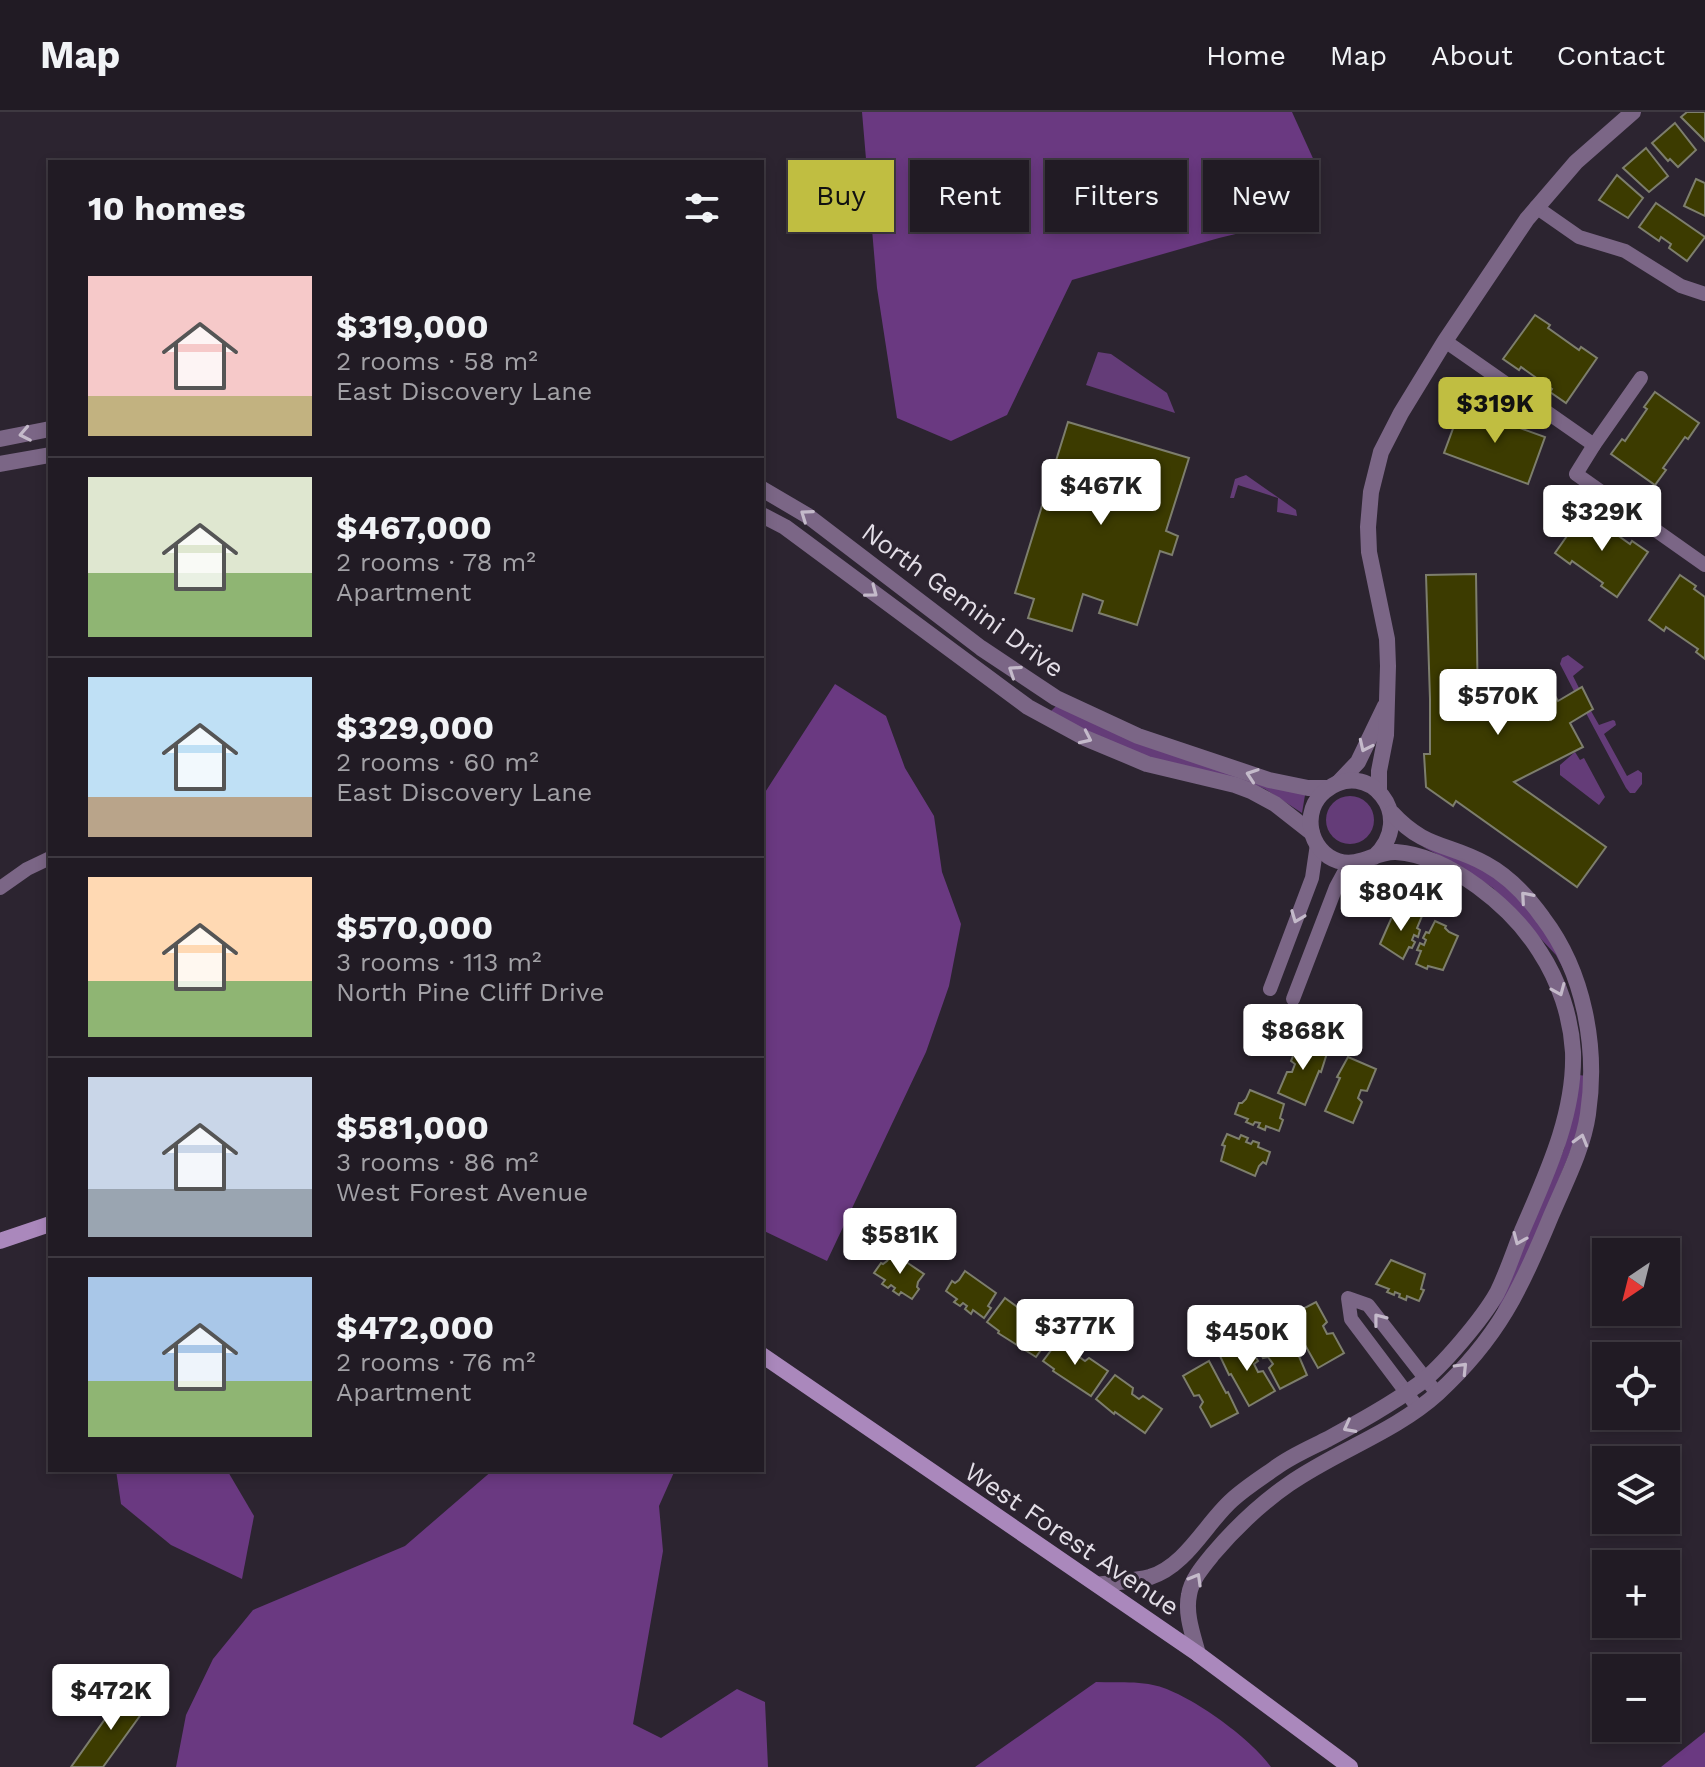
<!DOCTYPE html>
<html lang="en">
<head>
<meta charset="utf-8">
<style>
  body { margin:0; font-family:"Work Sans",sans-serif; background:#29242c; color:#f1f3f6; height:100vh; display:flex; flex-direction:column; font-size:30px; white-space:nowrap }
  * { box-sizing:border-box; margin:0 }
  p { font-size:26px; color:#a2a1a6 }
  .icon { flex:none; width:44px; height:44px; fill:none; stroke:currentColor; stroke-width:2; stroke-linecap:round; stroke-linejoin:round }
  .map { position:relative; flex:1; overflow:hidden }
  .sheet { position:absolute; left:48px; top:48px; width:716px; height:1312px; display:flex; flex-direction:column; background:#211b24; border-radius:0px; box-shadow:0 4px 12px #0003,0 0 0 2px #3e3941 }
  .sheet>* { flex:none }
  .guide { position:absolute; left:788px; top:48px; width:760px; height:72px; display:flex; gap:16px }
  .needle { width:52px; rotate:215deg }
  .fabs { position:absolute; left:1592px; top:1126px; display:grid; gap:16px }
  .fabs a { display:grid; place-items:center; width:88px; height:88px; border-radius:0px; background:#211b24; box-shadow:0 4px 12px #0003,0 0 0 2px #3e3941; font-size:40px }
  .price { position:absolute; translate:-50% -68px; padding:0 18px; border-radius:8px; background:#fff; color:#222; font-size:26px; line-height:52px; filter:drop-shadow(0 2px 4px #0008) }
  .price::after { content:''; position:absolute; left:50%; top:48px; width:24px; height:18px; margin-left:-12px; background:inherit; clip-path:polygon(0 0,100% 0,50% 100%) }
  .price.active { background:#c0be41; color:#111 }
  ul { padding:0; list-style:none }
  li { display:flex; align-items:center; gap:24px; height:200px; padding:0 40px }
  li+li { border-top:2px solid #3e3941 }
  li span { display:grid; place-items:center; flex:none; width:224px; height:160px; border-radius:0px; color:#555 }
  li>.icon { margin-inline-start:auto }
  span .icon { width:96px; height:96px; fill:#fffc; stroke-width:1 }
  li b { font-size:34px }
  h2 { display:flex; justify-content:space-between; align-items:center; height:96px; padding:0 40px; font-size:34px }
  .chip { padding:0 28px; border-radius:0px; background:#211b24; box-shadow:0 4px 12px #0003,0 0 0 2px #3e3941; font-size:28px; line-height:72px }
  .chip.active { background:#c0be41; color:#111 }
  header { display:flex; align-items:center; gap:48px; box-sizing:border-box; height:112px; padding:0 40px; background:#211b24; border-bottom:2px solid #3e3941 }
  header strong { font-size:38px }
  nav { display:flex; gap:44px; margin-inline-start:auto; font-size:28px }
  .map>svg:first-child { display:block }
</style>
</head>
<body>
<header>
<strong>Map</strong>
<nav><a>Home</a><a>Map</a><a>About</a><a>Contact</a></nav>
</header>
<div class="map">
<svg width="1705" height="1655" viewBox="0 0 1705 1655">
  <rect width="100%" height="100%" fill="#2c2430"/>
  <g fill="#643c78">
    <path d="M1098,240L1111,242L1167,281L1175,301L1086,273Z"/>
    <path d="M1246,363L1296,398L1297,404L1277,400L1278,386L1238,373L1234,386H1230L1235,367Z"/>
    <path d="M1568,543L1584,555L1573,564L1579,576L1574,579L1560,552L1562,546Z"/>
    <path d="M1056,594L1305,683L1302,701L1265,677L1246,669L1181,656L1128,638L1049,601Z"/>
    <path d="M1591,599L1599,613L1613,608L1615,609L1616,613L1604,622L1627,664L1638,658L1642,661V672L1635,681H1630L1626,676L1586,601Z"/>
    <path d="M1575,640L1580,648L1584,646L1605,685L1599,693L1560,663V653Z"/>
    <circle cx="1350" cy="708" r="24"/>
    <path d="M1423,735C1449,742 1476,749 1498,764C1546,799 1575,861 1585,918L1574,877L1556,843L1493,776L1463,756Z"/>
    <path d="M1578,963L1588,964L1583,1008L1513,1180L1494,1206L1564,1037Z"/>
  </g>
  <g fill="#6a3981">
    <path d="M862,0H1292L1321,64L1298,107L1219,126L1072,168L1007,303L951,329L897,306L877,176Z"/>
    <path d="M835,572L886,604L905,656L934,704L942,760L961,812L949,874L926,940L827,1149L762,1118V685Z"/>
    <path d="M116,1358H227L254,1404L242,1467L171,1433L121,1392Z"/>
    <path d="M493,1358H675L659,1394L663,1439L633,1612L661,1626L737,1577L765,1590L768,1655H176L186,1603L213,1547L253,1498L405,1434Z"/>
    <path d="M1096,1570C1114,1571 1135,1569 1153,1573C1186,1579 1252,1627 1271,1655H975Z"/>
    <path d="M1705,1620V1655H1661Z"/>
  </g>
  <g fill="#3c3b00" stroke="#7d7e6d" stroke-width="2">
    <path d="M1687,0H1705V29L1681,5Z"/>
    <path d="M1675,11L1696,38L1678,55L1670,47L1668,49L1652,31Z"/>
    <path d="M1646,36L1668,64L1649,80L1623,56Z"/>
    <path d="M1617,63L1643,86L1628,106L1599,88Z"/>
    <path d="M1696,67L1705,71V104L1684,94Z"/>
    <path d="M1656,91L1705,125L1687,149L1669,136L1671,132L1661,125L1659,129L1639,115Z"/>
    <path d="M1535,203L1550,213L1548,216L1579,238L1581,235L1597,246L1566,291L1550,280L1552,277L1521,255L1519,258L1503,247Z"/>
    <path d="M1655,280L1699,311L1688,327L1685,325L1663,356L1666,358L1655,373L1611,342L1622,327L1625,329L1647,297L1644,295Z"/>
    <path d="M1461,295L1545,325L1528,372L1444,341Z"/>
    <path d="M1068,310L1189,346L1166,419L1178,424L1172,443L1160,439L1137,513L1099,501L1103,489L1083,482L1072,519L1028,506L1034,487L1015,481Z"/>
    <path d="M1586,397L1601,407L1599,410L1630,432L1632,429L1648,440L1617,485L1601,474L1603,471L1572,449L1570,452L1555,441Z"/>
    <path d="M1476,462L1478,601L1543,563L1558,589L1582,575L1593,597L1570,611L1583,635L1514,670L1606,735L1577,775L1456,689L1453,694L1426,675L1424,642H1430V587L1426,463Z"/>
    <path d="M1680,463L1696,474L1694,477L1705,485V547L1696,540L1698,537L1666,515L1664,519L1649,508Z"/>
    <path d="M1395,798L1409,802L1410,800L1422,804L1417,816L1420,818L1418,825L1414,823L1412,828L1415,830L1412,836L1409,835L1403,847L1380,832Z"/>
    <path d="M1435,809L1446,814L1445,816L1449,820L1458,824L1443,858L1428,854L1427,857L1416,852L1421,839L1417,838L1420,831L1424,833L1426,828L1423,826L1426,820L1429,821Z"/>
    <path d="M1300,927L1328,938L1321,960L1319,959L1305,993L1278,981L1287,960H1292L1295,952L1291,949Z"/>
    <path d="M1348,945L1376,957L1367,979L1361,978L1358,986L1362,990L1353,1011L1325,999L1340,966L1337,965Z"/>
    <path d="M1250,978L1284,992L1280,1006L1283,1008L1279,1019L1266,1014L1265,1018L1258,1015L1260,1011L1255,1010L1253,1013L1246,1010L1248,1007L1235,1002L1239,991H1242L1246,987Z"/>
    <path d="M1227,1022L1239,1027L1241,1023L1248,1026L1246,1030L1251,1032L1253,1029L1259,1031L1258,1035L1270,1040L1266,1052L1263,1050L1259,1054L1255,1064L1221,1049L1225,1034L1222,1033Z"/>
    <path d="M893,1141L924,1162L918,1170L917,1175L919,1177L912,1187L901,1180L899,1183L893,1179L895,1176L891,1173L888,1176L882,1172L885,1168L874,1161L881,1151L883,1152L887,1149Z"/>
    <path d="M1391,1148L1425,1162L1421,1177L1424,1178L1419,1189L1407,1184L1406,1188L1399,1185L1400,1182L1395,1180L1394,1183L1387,1180L1389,1177L1376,1172Z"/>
    <path d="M965,1159L996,1181L988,1194L991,1196L984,1206L973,1198L971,1202L965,1197L967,1194L963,1191L960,1194L954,1190L957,1187L946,1179L952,1169L955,1171L959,1168Z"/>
    <path d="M1005,1186L1024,1200L1023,1205L1030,1210L1034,1207L1053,1221L1036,1245L998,1221L999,1219L987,1210Z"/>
    <path d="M1316,1190L1327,1210L1323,1214L1327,1222L1333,1221L1344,1241L1318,1256L1300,1224L1298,1225L1289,1204Z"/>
    <path d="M1278,1211L1295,1243L1298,1242L1307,1263L1280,1277L1269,1256L1273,1252L1268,1245L1263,1246L1252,1225Z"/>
    <path d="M1061,1225L1080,1238L1078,1244L1085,1249L1089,1246L1108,1259L1091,1284L1053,1259L1054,1257L1043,1249Z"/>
    <path d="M1246,1228L1258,1249L1254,1252L1258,1260L1263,1259L1275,1279L1249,1294L1231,1262L1229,1263L1219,1242Z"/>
    <path d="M1209,1249L1226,1281L1228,1280L1238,1301L1211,1315L1200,1295L1203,1290L1199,1283L1194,1284L1183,1264Z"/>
    <path d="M1115,1263L1133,1276L1132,1282L1139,1287L1143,1284L1162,1297L1145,1321L1115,1300L1114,1302L1096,1287Z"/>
    <path d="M125,1579L147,1594L103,1655H71Z"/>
  </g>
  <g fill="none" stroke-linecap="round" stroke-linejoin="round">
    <g stroke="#7b6686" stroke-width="14">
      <path d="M1536,95L1579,125L1625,139L1681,174L1705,182"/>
      <path d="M1445,229L1594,333L1576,362L1705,453"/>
      <path d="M1594,333L1641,266"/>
      <path d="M0,776L27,757L50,746"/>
      <path d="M1270,877L1312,766L1317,732"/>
      <path d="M1293,887L1336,775L1349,751"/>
      <path d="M1418,1296L1351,1207L1348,1186L1368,1193L1432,1275"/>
    </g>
    <g stroke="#7b6686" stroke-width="16">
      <path d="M0,327L50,317"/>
      <path d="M0,352L50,343"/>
      <path d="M762,377L808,404L981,536L1056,586L1138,624L1269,668L1308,676H1328"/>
      <path d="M762,403L785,415L1028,595L1085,626L1147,652L1235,673L1251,679L1275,692L1312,721"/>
      <path d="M1338,671L1358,650L1385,594"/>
      <path d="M1379,680V659L1386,623L1388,554L1387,527L1369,440L1368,415L1371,380L1381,340L1401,301L1445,229L1527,107L1576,50L1633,0"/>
      <path d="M1098,1473C1115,1470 1134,1469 1150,1465C1186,1454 1206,1411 1232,1388C1245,1376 1261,1366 1275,1356C1291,1344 1310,1336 1328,1327C1359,1310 1390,1293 1419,1272C1442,1255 1483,1206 1497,1181C1507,1161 1514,1139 1522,1119C1546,1063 1575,1003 1573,940C1571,905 1559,869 1540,840C1512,795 1450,744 1396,740C1376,739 1359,756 1338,749C1308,739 1301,698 1325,679C1368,644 1418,705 1374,745"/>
      <path d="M1198,1542C1193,1523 1185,1502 1189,1483C1191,1468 1204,1453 1213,1442C1236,1415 1260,1392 1289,1372C1336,1339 1395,1320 1438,1281C1498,1226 1521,1177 1551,1104C1565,1071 1583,1037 1588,1002C1598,935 1584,860 1543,806C1528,785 1508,764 1486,752C1448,731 1425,737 1392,701"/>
    </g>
    <g stroke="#aa88bc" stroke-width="16">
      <path d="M0,1129L50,1112"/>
      <path d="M762,1243L1198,1542L1350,1655"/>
    </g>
  </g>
  <defs><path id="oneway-chevron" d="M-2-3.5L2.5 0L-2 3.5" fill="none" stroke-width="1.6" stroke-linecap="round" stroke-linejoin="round" transform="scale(2)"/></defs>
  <g stroke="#c4baca">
    <use href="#oneway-chevron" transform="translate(25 322) rotate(169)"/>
    <use href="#oneway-chevron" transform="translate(806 403) rotate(-145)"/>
    <use href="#oneway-chevron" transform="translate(872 480) rotate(37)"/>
    <use href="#oneway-chevron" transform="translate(1014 559) rotate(-146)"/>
    <use href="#oneway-chevron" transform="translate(1086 626) rotate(25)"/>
    <use href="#oneway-chevron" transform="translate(1365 634) rotate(115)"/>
    <use href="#oneway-chevron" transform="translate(1252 663) rotate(-161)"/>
    <use href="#oneway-chevron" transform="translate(1526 785) rotate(-131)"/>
    <use href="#oneway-chevron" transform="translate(1297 805) rotate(111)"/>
    <use href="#oneway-chevron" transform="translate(1559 878) rotate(67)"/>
    <use href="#oneway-chevron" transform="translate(1581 1028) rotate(-74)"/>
    <use href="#oneway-chevron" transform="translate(1519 1127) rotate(113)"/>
    <use href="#oneway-chevron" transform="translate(1379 1207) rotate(-128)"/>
    <use href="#oneway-chevron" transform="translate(1462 1256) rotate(-46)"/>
    <use href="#oneway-chevron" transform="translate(1349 1315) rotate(152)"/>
    <use href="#oneway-chevron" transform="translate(1196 1467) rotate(-60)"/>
  </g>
  <g text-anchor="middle" stroke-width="6" stroke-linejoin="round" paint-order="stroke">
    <g font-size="26" fill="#e3dee7" stroke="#2c2430">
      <text transform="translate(963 488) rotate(36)" y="9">North Gemini Drive</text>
      <text transform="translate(1072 1427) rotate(34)" y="9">West Forest Avenue</text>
    </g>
  </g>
</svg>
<div class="fabs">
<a><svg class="needle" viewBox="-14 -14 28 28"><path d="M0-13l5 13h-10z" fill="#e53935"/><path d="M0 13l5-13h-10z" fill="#a2a1a6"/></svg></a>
<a><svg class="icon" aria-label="locate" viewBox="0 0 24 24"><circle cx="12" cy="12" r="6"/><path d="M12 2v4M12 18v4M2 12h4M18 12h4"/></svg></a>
<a><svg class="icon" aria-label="layers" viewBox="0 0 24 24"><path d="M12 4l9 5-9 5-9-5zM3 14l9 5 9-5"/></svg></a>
<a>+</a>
<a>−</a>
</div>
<b class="price active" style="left:1495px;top:333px">$319K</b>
<b class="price" style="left:1101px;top:415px">$467K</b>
<b class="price" style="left:1602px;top:441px">$329K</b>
<b class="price" style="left:1498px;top:625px">$570K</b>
<b class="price" style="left:1401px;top:821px">$804K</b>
<b class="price" style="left:1303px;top:960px">$868K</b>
<b class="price" style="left:900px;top:1164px">$581K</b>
<b class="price" style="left:1075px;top:1255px">$377K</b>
<b class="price" style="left:1247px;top:1261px">$450K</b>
<b class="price" style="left:111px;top:1620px">$472K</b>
<div class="guide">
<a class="chip active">Buy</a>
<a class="chip">Rent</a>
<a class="chip">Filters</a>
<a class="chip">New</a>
</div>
<section class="sheet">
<h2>10 homes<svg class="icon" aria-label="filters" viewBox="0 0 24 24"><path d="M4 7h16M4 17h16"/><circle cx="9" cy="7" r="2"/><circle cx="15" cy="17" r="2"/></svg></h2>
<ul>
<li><span style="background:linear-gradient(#f6c9c9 75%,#c2b280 0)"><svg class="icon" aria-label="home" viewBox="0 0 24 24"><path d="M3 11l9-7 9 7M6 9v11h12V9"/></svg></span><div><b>$319,000</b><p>2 rooms · 58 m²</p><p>East Discovery Lane</p></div></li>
<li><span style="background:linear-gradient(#dfe7d0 60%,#8fb573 0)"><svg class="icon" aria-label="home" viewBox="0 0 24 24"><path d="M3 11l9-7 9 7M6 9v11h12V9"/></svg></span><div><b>$467,000</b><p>2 rooms · 78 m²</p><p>Apartment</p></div></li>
<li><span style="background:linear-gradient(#bfe0f5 75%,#b9a48a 0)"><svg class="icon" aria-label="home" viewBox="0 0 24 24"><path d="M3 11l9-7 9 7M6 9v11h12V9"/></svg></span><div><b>$329,000</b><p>2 rooms · 60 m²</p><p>East Discovery Lane</p></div></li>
<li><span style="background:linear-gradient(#ffd9b3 65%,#8fb573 0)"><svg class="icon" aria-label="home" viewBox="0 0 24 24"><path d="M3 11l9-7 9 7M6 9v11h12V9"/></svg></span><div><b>$570,000</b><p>3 rooms · 113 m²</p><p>North Pine Cliff Drive</p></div></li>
<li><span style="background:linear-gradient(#c9d6e8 70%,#9aa5b1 0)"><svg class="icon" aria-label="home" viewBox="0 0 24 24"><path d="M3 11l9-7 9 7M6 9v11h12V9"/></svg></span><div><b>$581,000</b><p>3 rooms · 86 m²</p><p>West Forest Avenue</p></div></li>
<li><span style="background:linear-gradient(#a9c7e8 65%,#8fb573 0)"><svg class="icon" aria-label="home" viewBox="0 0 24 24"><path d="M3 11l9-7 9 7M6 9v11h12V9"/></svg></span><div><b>$472,000</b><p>2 rooms · 76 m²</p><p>Apartment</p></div></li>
</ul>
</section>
</div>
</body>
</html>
